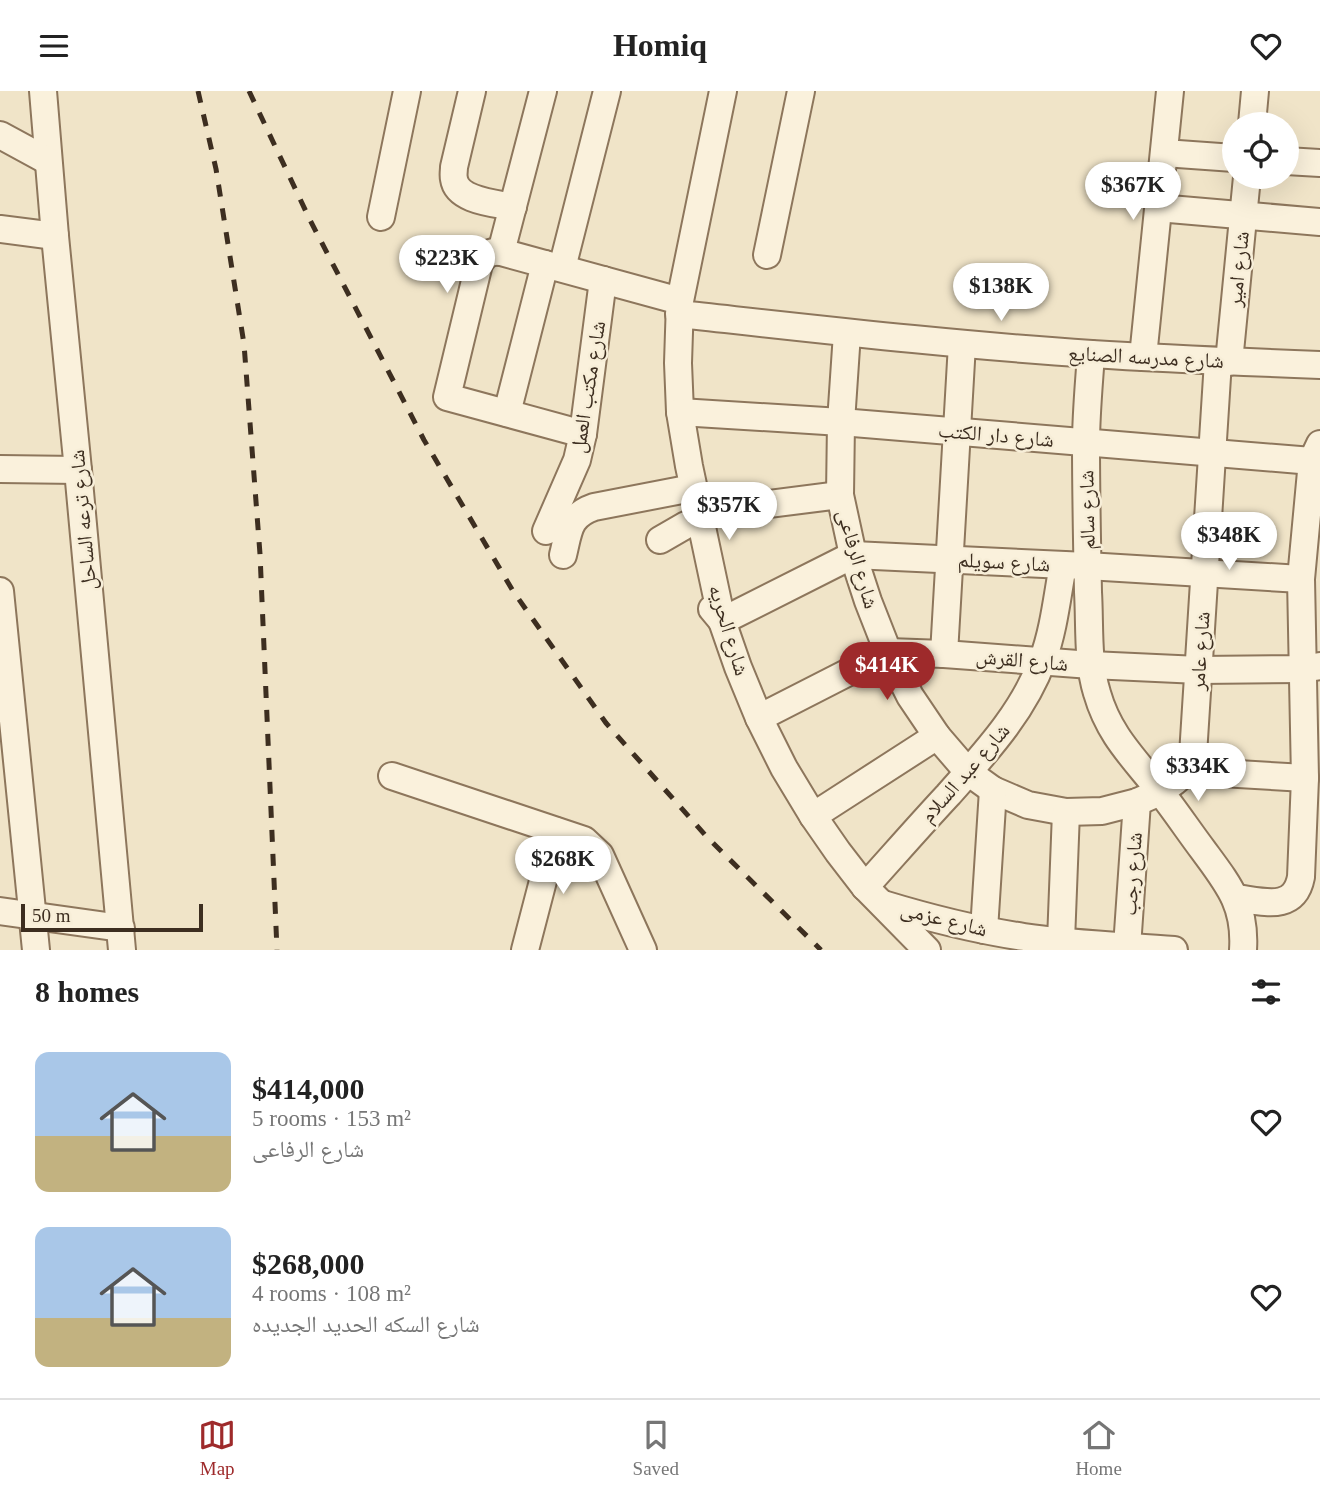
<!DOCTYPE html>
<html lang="en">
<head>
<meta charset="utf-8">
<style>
  body { margin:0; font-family:"Times New Roman","Noto Naskh Arabic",serif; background:#f2f2f2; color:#222; height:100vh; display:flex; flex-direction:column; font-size:26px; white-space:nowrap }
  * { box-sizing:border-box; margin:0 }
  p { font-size:23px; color:#767676 }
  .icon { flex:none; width:38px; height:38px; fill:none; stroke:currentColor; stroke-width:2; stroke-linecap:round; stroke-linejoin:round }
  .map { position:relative; height:859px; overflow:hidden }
  .panel { display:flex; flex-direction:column; background:#fff; flex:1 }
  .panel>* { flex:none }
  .controls { position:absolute; left:1222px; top:21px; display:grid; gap:14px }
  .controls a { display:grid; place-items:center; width:77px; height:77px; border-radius:50%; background:#fff; box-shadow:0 7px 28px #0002; font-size:35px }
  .scale { position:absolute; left:21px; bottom:18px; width:182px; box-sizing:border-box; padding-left:7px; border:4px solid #3d2e20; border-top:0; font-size:19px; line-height:24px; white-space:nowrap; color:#3d2e20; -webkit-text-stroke:5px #f7eed8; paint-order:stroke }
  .price { position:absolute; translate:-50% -60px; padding:0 16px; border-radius:24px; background:#fff; color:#222; font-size:23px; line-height:46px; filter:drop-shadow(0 2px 4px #0008) }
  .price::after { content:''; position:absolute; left:50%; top:42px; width:21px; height:16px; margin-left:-10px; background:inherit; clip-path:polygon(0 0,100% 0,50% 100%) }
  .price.current { background:#9e2a2b; color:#fff }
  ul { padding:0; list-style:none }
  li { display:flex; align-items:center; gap:21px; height:175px; padding:0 35px }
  li span { display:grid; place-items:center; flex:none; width:196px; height:140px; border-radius:14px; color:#555 }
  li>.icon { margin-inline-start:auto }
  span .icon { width:84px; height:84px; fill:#fffc; stroke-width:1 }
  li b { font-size:30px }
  h2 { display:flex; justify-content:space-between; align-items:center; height:84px; padding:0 35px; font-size:30px }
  header { display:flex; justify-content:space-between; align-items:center; height:91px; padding:0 35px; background:#fff; font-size:32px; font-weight:800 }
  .menu { display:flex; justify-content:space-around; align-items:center; height:98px; border-top:2px solid #e0e0e0; background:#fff; font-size:19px; color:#767676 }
  .menu a { display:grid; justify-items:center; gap:4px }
  .menu .current { color:#9e2a2b }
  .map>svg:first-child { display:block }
</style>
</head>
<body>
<header><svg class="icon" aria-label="menu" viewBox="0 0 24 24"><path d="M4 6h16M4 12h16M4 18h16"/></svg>Homiq<svg class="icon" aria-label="heart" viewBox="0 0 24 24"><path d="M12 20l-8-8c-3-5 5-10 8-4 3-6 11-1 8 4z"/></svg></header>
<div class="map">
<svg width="1320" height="859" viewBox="0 0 1320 859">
  <rect width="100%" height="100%" fill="#f0e4c8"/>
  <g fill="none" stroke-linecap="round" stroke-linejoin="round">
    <g stroke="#8d765c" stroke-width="30">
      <g id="minor">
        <path d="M43,0L55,145L78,379L122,859"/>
        <path d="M472,0L454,76C454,80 453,84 454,88C457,110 495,112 513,116"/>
        <path d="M723,0L680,210L678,272L680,321L689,375L722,530L738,576L759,627L784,677L813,725L838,761L865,796L927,859"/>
        <path d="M1252,33L1255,0"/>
        <path d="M0,44L48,70"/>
        <path d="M1164,62L1234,67"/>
        <path d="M1286,70L1320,72"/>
        <path d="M1158,117L1320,131"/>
        <path d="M381,126L407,0"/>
        <path d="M0,138L55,145"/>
        <path d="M501,161L543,0"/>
        <path d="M767,164L801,0"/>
        <path d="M562,177L607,0"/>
        <path d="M679,223C817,238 954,254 1092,263C1168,268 1244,271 1320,274"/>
        <path d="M847,242L841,331L840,404L853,464L868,510L888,561L910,605L937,645L968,681L993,699L1028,714L1066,721L1102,720L1137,711L1160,701L1174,691L1187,680L1193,664L1218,270"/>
        <path d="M1091,263C1089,293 1086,323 1086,353C1086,402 1087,452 1088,501C1090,534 1087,570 1097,602C1109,644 1133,666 1159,699C1174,718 1188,739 1203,759C1228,793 1246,814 1243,859"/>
        <path d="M1143,266L1170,0"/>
        <path d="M1229,271L1247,86"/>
        <path d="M680,321L841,331L1312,370"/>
        <path d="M507,322L545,173"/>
        <path d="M583,343L447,306L479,173C485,163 490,160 501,161L680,210"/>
        <path d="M0,378L78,379"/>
        <path d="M698,422L840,404"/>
        <path d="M546,440L577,369L583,343L603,189"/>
        <path d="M660,449L686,434"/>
        <path d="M563,464C569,440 568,425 594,416L682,399"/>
        <path d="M0,500L36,859"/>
        <path d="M712,518L722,530L853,464L1087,475L1301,488"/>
        <path d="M944,563L962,253"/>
        <path d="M759,627L888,561L944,563L1091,574L1199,579L1302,578L1320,575"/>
        <path d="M1187,680L1305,687"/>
        <path d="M392,685L584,749L600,764L643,859"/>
        <path d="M813,725L937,645"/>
        <path d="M865,796C893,765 920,734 948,704C985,662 1023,622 1043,568C1054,538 1057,506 1063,474"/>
        <path d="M1235,807C1262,810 1294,822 1301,786L1305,687L1301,488L1312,370L1320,353"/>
        <path d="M883,813C929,827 976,839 1024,846C1074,853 1124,855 1174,859"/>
        <path d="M0,820L121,837"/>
        <path d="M984,839L993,699"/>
        <path d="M1061,850L1066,721"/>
        <path d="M1127,856L1137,711"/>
        <path d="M525,859L556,740"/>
      </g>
    </g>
    <use href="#minor" stroke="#faf1dc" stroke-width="26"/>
    <g stroke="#3d2e20" stroke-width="5" stroke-dasharray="12 12" stroke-linecap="butt">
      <path d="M198,0L216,78L244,253L260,463L277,859"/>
      <path d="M249,0L310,129L424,349L513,500L606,632L706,745L821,859"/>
    </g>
  </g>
  <g text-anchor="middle" stroke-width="5" stroke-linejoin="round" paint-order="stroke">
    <g font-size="21" fill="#3d2e20" stroke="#f7eed8">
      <text transform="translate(1238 178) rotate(-84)" y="7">شارع امير</text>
      <text transform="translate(1146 266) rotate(3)" y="7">شارع مدرسه الصنايع</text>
      <text transform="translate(588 296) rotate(-81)" y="7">شارع مكتب العمل</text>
      <text transform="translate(996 344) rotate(5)" y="7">شارع دار الكتب</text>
      <text transform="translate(1087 419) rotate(-91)" y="7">شارع سالم</text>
      <text transform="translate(83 429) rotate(-95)" y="7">شارع ترعه الساحل</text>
      <text transform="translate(858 468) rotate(74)" y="7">شارع الرفاعى</text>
      <text transform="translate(1004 471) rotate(3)" y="7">شارع سويلم</text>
      <text transform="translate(729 539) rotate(73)" y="7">شارع الحريه</text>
      <text transform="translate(1200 560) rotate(-86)" y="7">شارع عامر</text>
      <text transform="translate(1022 569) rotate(5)" y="7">شارع القرش</text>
      <text transform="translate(965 682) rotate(-49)" y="7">شارع عبد السلام</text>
      <text transform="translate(1132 783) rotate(-86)" y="7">شارع رجب</text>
      <text transform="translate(944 828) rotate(14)" y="7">شارع عزمى</text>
    </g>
  </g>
</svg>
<div class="controls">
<a><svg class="icon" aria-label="locate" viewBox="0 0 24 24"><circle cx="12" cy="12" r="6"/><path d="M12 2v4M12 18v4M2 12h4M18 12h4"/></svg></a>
</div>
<div class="scale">50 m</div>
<b class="price" style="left:1133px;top:131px">$367K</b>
<b class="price" style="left:447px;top:204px">$223K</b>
<b class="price" style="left:1001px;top:232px">$138K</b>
<b class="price" style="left:729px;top:451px">$357K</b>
<b class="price" style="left:1229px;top:481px">$348K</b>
<b class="price current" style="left:887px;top:611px">$414K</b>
<b class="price" style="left:1198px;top:712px">$334K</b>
<b class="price" style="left:563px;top:805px">$268K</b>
</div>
<section class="panel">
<h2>8 homes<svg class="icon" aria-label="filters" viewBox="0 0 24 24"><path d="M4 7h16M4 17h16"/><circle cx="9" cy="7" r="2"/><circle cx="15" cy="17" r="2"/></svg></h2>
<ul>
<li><span style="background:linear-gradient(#a9c7e8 60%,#c2b280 0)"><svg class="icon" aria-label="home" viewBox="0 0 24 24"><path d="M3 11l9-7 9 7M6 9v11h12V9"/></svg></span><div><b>$414,000</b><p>5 rooms · 153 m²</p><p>شارع الرفاعى</p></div><svg class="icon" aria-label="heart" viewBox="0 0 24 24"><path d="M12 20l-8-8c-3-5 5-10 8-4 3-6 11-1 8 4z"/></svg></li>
<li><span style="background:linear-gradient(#a9c7e8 65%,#c2b280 0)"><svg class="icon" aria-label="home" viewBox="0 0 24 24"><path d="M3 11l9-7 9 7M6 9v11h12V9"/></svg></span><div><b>$268,000</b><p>4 rooms · 108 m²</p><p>شارع السكه الحديد الجديده</p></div><svg class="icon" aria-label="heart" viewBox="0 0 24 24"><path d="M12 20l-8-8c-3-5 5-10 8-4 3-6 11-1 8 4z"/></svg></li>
</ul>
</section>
<nav class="menu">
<a class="current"><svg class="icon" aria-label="map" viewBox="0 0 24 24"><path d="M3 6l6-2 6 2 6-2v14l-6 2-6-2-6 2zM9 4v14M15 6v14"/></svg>Map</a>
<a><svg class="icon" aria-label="saved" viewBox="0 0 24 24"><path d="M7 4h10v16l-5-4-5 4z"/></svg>Saved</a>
<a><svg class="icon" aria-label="home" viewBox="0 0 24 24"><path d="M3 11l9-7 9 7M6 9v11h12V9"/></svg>Home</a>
</nav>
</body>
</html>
